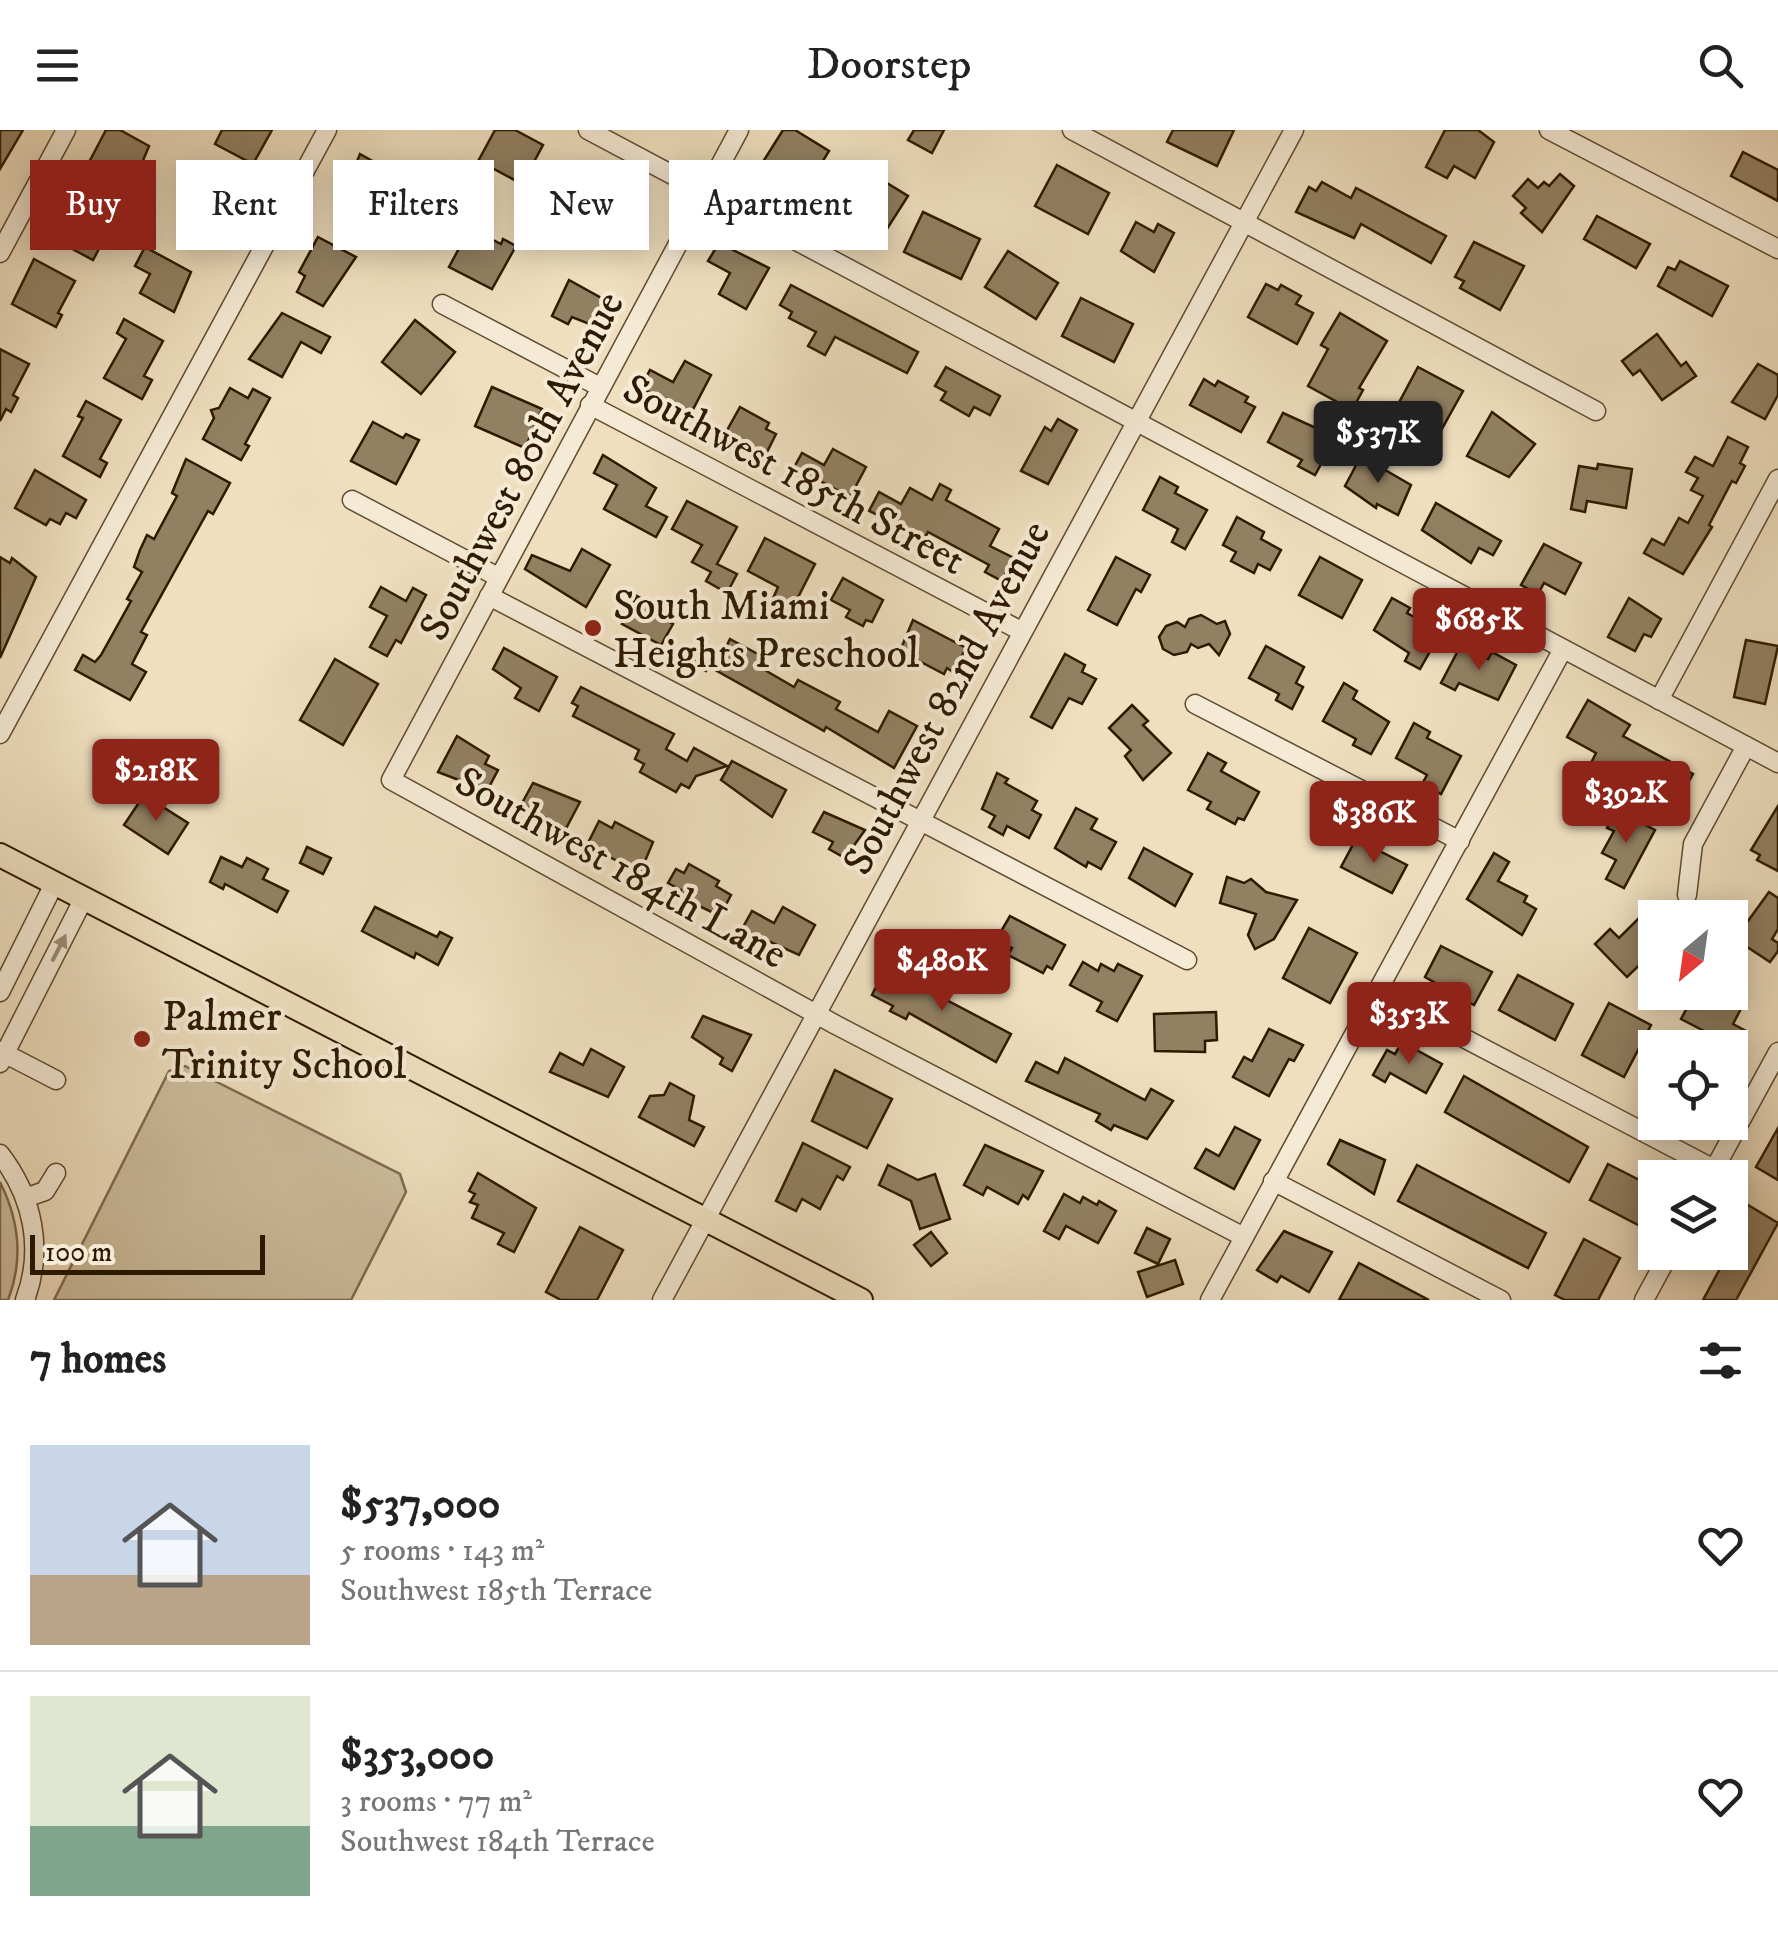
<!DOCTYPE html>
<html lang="en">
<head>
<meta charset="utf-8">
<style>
  body { margin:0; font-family:"IM FELL DW Pica",serif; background:#f2f2f2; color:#222; height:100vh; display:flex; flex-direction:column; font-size:38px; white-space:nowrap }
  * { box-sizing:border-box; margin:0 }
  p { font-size:32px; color:#767676 }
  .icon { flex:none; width:55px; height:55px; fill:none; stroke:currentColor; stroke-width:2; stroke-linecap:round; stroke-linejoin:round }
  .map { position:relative; height:1170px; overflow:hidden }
  .panel { display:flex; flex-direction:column; background:#fff; flex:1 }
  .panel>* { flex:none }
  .banner { position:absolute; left:30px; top:30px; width:1000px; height:90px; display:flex; gap:20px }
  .needle { width:65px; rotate:209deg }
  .tools { position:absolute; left:1638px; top:770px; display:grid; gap:20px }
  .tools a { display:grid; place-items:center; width:110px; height:110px; border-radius:0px; background:#fff; box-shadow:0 5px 25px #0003; font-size:50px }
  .scale { position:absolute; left:30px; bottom:25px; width:235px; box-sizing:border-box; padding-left:10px; border:5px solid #2e1a00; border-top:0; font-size:28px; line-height:35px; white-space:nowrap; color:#2e1a00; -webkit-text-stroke:8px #f5ead5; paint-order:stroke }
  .price { position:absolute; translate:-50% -85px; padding:0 22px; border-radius:10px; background:#8f2418; color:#fff; font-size:32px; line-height:65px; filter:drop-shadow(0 2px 5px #0008) }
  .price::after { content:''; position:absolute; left:50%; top:60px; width:30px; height:22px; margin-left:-15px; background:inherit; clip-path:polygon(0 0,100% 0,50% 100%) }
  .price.selected { background:#222; color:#fff }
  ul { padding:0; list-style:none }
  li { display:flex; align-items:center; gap:30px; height:250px; padding:0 30px }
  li+li { border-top:2px solid #e0e0e0 }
  li span { display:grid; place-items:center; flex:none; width:280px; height:200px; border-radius:0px; color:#555 }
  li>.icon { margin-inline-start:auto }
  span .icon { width:120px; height:120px; fill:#fffc; stroke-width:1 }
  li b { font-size:42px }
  h2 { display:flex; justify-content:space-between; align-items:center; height:120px; padding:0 30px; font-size:42px }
  .tag { padding:0 35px; border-radius:0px; background:#fff; box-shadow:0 5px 25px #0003; font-size:35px; line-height:90px }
  .tag.selected { background:#8f2418; color:#fff }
  header { display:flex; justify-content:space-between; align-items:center; height:130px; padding:0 30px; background:#fff; font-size:45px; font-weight:600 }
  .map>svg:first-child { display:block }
</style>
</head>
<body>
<header><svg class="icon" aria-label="menu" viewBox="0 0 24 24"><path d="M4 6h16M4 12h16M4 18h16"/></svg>Doorstep<svg class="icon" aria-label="search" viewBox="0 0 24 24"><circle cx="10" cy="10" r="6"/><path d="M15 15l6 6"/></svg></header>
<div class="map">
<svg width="1778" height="1170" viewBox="0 0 1778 1170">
  <rect width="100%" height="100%" fill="#efdfbf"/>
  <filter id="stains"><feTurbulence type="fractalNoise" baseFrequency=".002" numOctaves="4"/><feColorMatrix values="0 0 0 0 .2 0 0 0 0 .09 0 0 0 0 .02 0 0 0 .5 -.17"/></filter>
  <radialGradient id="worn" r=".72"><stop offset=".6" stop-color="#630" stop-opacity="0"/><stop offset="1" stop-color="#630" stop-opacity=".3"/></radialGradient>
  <g fill="#cebe9f" stroke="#7e6c50" stroke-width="2.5">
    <path d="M185,936L400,1044L406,1062L351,1170H54L169,941Z"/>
    <path d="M0,1052C19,1090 24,1129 8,1170H0Z"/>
  </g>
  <g fill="#928063" stroke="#2e1a00" stroke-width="2.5">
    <path d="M0,0H23L0,39Z"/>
    <path d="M106,0H120L149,16L130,62L86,38Z"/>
    <path d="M222,0H272L253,34L215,14Z"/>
    <path d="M495,0H515L543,15L522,54L492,38L489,44L475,37Z"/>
    <path d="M783,0H795L829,21L804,62L761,35Z"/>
    <path d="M914,0H944L932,23L908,10Z"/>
    <path d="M1173,0H1234L1217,36L1167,12Z"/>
    <path d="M1445,0H1478L1494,12L1475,48L1454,36L1447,48L1426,37Z"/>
    <path d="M1743,22L1778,40V71L1731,46Z"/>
    <path d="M360,24L392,42L374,76L394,87L385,104L338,78Z"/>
    <path d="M856,34L908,66L885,102L834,69Z"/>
    <path d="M1057,35L1109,63L1088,104L1035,76Z"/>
    <path d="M218,43L246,59L224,93L232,97L224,113L182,90L204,50L212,54Z"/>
    <path d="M594,43L638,66L616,105L586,89L583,94L570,86Z"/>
    <path d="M1560,44L1574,56L1542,102L1521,83L1526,78L1513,66L1528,49L1538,58L1544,52L1549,56Z"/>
    <path d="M1322,52L1351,68L1356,58L1446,106L1431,133L1361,94L1354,108L1296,82L1309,57L1316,61Z"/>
    <path d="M71,63L111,84L95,114L100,117L93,130L48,106Z"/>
    <path d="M923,82L980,109L961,149L904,122Z"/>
    <path d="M1597,86L1650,114L1636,138L1584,109Z"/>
    <path d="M1136,92L1154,102L1158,94L1174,103L1154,142L1121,121Z"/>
    <path d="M470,98L501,114L503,109L516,116L492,159L449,137Z"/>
    <path d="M318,107L356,127L323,176L297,162L305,146L299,142Z"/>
    <path d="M1474,112L1524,136L1500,180L1460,158L1464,151L1455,147Z"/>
    <path d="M719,113L769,138L746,179L719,164L730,143L708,131Z"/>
    <path d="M145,117L191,142L174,182L140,163L150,144L135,136Z"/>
    <path d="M1008,121L1058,153L1036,189L985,157Z"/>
    <path d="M34,129L75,151L58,183L62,185L56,197L12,174Z"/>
    <path d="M1680,131L1728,156L1712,186L1658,156L1668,137L1675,140Z"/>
    <path d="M569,150L605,170L592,195L572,187L568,194L552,186Z"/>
    <path d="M1266,154L1278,160L1281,155L1301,166L1296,174L1313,183L1297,214L1248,187Z"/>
    <path d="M791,155L918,222L907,243L835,207L825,225L808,216L816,202L789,188L792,182L780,175Z"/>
    <path d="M1081,168L1133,194L1114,232L1062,206Z"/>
    <path d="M282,183L330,207L321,223L301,212L282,247L249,229Z"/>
    <path d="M1340,183L1387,211L1359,258L1363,260L1352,280L1308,256L1328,219L1321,215Z"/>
    <path d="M124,189L163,211L144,246L152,250L142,269L104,248L126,209L117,203Z"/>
    <path d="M415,190L455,222L421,264L382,232Z"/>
    <path d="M1657,204L1681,236L1686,232L1696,246L1662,270L1640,240L1633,245L1622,231Z"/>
    <path d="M0,219L29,234L13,265L18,268L11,282L6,279L0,291Z"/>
    <path d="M685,231L711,245L689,287L641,257L650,240L673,252Z"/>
    <path d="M1758,234L1778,245V265L1765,289L1732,272Z"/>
    <path d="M946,237L1000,266L990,285L974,277L969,286L941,270L946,262L935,256Z"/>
    <path d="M1418,237L1463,261L1439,304L1395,280Z"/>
    <path d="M1204,249L1215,256L1218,251L1248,267L1245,272L1255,277L1241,302L1190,275Z"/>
    <path d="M492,257L542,279L525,318L475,296Z"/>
    <path d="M230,258L248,268L253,259L270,268L245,314L249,316L241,330L203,309L214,288L211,280L219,278Z"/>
    <path d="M86,271L121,290L100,329L107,333L100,347L63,326L83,288L78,286Z"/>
    <path d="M740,277L769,293L766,299L776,304L765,326L725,304Z"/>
    <path d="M1492,282L1535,314L1509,347L1467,326Z"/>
    <path d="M1283,283L1336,307L1315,345L1298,336L1302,330L1268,312Z"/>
    <path d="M1058,289L1077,300L1048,354L1021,341L1045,297L1051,301Z"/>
    <path d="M373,292L403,308L406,304L419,310L396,354L351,331Z"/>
    <path d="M1728,307L1748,317L1740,333L1745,336L1736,353L1732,351L1709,395L1712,397L1683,444L1644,423L1652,409L1664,415L1679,388L1688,393L1703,366L1691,360L1698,348L1686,342L1695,327L1713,336Z"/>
    <path d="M833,319L866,337L850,367L811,346L808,351L792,341L802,323L824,335Z"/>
    <path d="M603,325L656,358L646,376L667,387L656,407L604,379L617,355L594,343Z"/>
    <path d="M1361,326L1411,355L1398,385L1377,374L1376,378L1345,356Z"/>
    <path d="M186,329L230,353L213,384L208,381L141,502L147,505L132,534L146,542L130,570L75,540L83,525L95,532L101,525L131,471L127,469L142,442L134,437L140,420L147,405L154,409L177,366L172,363Z"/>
    <path d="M1598,334L1632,339L1626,378L1587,371L1585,382L1571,379L1579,336L1597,339Z"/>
    <path d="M35,340L86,370L76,388L66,383L60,394L50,389L46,395L15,378Z"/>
    <path d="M1160,347L1178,357L1175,363L1207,380L1185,419L1172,412L1178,399L1143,380Z"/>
    <path d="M940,354L951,360L946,370L999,399L990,416L1014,428L1002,451L985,442L989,435L928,402L926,406L917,403L869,381L879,362L901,374L910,358L932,370Z"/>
    <path d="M687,371L737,397L717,434L737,444L727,463L706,451L711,442L692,432L702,415L672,399Z"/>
    <path d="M1436,373L1501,411L1493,425L1479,418L1471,433L1422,400Z"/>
    <path d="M1237,387L1264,402L1261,409L1281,420L1270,440L1258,434L1254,443L1231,431L1236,422L1223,415Z"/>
    <path d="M765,408L815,434L790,483L771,473L778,457L748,441Z"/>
    <path d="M1544,414L1581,433L1565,464L1544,453L1538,464L1521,455Z"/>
    <path d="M582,419L610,435L586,477L525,439L532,425L570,441Z"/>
    <path d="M0,427L10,433L12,428L36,447L0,528Z"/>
    <path d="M1116,427L1150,445L1141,462L1136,459L1117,495L1088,480Z"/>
    <path d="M1320,427L1362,450L1342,488L1299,465Z"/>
    <path d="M843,448L883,470L872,492L866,490L863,496L846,487L850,480L831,470Z"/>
    <path d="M381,457L406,471L413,458L426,465L401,513L396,510L387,526L370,517L387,486L370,477Z"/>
    <path d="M637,466L660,479L657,485L673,494L661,515L622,494Z"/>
    <path d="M1392,468L1410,478L1407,483L1441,502L1420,539L1405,531L1409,523L1374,500Z"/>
    <path d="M1629,468L1661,489L1651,507L1644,504L1635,521L1608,507Z"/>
    <path d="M1201,485L1217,494L1225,491L1230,504L1219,525L1209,514L1198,518L1191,514L1187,522L1174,525L1163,519L1159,507L1166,496L1177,492L1185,497L1189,489Z"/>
    <path d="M913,490L966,518L953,542L947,538L944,544L900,521Z"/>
    <path d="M730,509L763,527L758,536L794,557L798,550L840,572L836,579L878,602L889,581L917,596L894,638L826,597L824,601L708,536L706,541L690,531L700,513L722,525Z"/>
    <path d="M1746,510L1778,516L1765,574L1734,567Z"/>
    <path d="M1461,515L1488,529L1492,522L1516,535L1498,570L1459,553L1455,560L1441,553Z"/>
    <path d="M1266,516L1304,537L1296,553L1303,557L1292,579L1276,570L1279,564L1249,548Z"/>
    <path d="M504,518L557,547L539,581L515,568L521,558L493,539Z"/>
    <path d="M1065,524L1085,535L1082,542L1096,549L1082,574L1069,568L1052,598L1031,587Z"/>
    <path d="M335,529L378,554L343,615L300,590Z"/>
    <path d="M1344,553L1357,561L1353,569L1389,592L1371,624L1353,615L1356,609L1323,591Z"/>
    <path d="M581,557L674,604L666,619L687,631L694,618L727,636L696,646L689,658L681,654L676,662L640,642L644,634L635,629L639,620L573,586L578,576L572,573Z"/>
    <path d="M1588,570L1630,595L1623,606L1693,644L1676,674L1614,638L1592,678L1582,672L1599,640L1590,635L1596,623L1567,607Z"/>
    <path d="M1132,575L1148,591L1143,595L1171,623L1143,650L1125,626L1131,620L1109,598Z"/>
    <path d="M1414,593L1430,602L1427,608L1461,626L1441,664L1422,654L1427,645L1396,628Z"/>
    <path d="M457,606L489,626L485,634L498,640L487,661L438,642Z"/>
    <path d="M1208,623L1226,633L1221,641L1259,662L1244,690L1238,688L1235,694L1207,679L1211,672L1188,660Z"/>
    <path d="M732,631L786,660L772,687L721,650Z"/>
    <path d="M997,643L1008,649L1005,653L1037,671L1032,680L1041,685L1029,708L1007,696L1003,705L989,697L995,686L982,679Z"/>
    <path d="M533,653L580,672L562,706L546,698L550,690L521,675Z"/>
    <path d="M144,665L188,693L168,724L124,695Z"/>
    <path d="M1778,676V741L1757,730L1760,725L1751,720Z"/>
    <path d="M1076,678L1097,689L1091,699L1116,712L1101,739L1088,732L1086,737L1055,718Z"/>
    <path d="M1617,680L1655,700L1624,758L1606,749L1616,730L1602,723L1614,701L1607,698Z"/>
    <path d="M824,682L865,700L845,728L829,719L833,712L813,702Z"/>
    <path d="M599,691L612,698L615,692L653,712L640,743L587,715Z"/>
    <path d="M1356,709L1407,735L1392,763L1341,737Z"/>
    <path d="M307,717L331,728L323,744L300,733Z"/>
    <path d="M1144,718L1192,744L1175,776L1129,748Z"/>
    <path d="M1494,723L1509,732L1498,751L1527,766L1524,772L1536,779L1522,805L1467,769Z"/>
    <path d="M221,727L242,737L247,728L268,739L263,749L288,761L277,782L225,754L223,759L210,752Z"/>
    <path d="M689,734L719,751L716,756L731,765L720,786L678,766L681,760L668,753L676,739L684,743Z"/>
    <path d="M1227,747L1244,753L1251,749L1266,762L1297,770L1274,809L1255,819L1248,805L1256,784L1220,773Z"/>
    <path d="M1769,762L1778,768V799L1772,809L1778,813V821L1770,832L1735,809Z"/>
    <path d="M375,777L437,807L440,802L452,808L438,835L416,823L414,828L362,801Z"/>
    <path d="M783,777L815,795L799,825L742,799L752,781L774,793Z"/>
    <path d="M1010,786L1065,815L1052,839L1047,836L1043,843L1008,825L1012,818L996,810Z"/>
    <path d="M1638,789L1655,807V820L1627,847L1595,814L1610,799L1619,808Z"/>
    <path d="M1309,798L1357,823L1330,873L1283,848Z"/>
    <path d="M1441,816L1492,842L1474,875L1425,847Z"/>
    <path d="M1083,832L1098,841L1101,834L1114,841L1118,834L1142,846L1117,891L1097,881L1102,872L1070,855Z"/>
    <path d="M895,842L925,858L932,845L946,852L939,866L1011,904L996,932L909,883L906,889L890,881L893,876L872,865L881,847L890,851Z"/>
    <path d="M1518,845L1573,874L1555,910L1499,880Z"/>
    <path d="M1733,862L1746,869L1733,894L1746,901L1736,920L1695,918L1704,901L1681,889L1695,863L1726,875Z"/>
    <path d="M1609,873L1651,895L1624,947L1582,925Z"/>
    <path d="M1216,882L1217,910L1205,911V922L1155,921L1154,884Z"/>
    <path d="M703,886L751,905L732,941L720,934L723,928L692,907Z"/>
    <path d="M1269,899L1303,915L1294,931L1289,929L1269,966L1233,947L1244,927L1252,931Z"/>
    <path d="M1402,912L1442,934L1426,963L1390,943L1385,952L1373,945L1387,920L1395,924Z"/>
    <path d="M591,919L624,937L608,967L550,942L560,923L583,935Z"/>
    <path d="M1065,928L1145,970L1151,959L1173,971L1147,1009L1114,995L1111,1000L1096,991L1100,984L1026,951L1036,932L1058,943Z"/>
    <path d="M835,940L892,969L867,1018L812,991Z"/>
    <path d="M1464,946L1588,1017L1569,1052L1445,982Z"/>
    <path d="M670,953L694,966L689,990L704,997L694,1016L639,987L650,966L664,965Z"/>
    <path d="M1235,997L1260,1010L1234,1059L1195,1038L1206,1019L1219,1026Z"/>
    <path d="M1778,998V1050L1756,1037Z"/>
    <path d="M1340,1010L1385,1030L1374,1064L1328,1034Z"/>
    <path d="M803,1013L850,1037L843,1050L837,1046L820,1079L802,1069L796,1081L776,1071Z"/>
    <path d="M985,1015L1043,1041L1028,1069L1023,1065L1018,1074L987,1057L983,1065L964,1055Z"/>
    <path d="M1608,1034L1655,1058V1081L1646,1099L1590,1070Z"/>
    <path d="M888,1035L918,1050L935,1044L950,1089L920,1099L911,1071L879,1055Z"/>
    <path d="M1417,1035L1546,1103L1528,1138L1398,1071Z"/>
    <path d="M478,1043L536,1078L514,1122L498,1114L504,1103L472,1088L478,1075L470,1072L475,1064L469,1061Z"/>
    <path d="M1064,1064L1080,1073L1083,1067L1097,1075L1099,1071L1116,1081L1098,1113L1066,1096L1059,1109L1044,1101Z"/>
    <path d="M1743,1072L1778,1093L1736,1170H1703L1723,1133L1704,1122H1730V1096Z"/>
    <path d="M580,1097L623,1120L597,1170H561L546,1162Z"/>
    <path d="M1147,1098L1170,1109L1158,1134L1135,1123Z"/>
    <path d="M1284,1101L1332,1122L1309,1162L1281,1146L1277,1152L1257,1140Z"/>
    <path d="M931,1102L947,1123L931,1136L914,1115Z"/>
    <path d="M1584,1109L1620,1128L1598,1170H1565L1555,1165Z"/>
    <path d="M1175,1130L1183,1154L1147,1167L1138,1142Z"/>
    <path d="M1359,1133L1429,1170H1339Z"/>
  </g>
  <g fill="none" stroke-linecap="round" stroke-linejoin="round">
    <g stroke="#5e4b30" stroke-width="21">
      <g id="minor">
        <path d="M588,0L1778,633"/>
        <path d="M739,0L391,650L836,895L1244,1107"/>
        <path d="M1072,0L1596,281"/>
        <path d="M1549,0L1778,119"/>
        <path d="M0,123L66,0"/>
        <path d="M442,174L600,257"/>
        <path d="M590,275L1021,501"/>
        <path d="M352,370L498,447"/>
        <path d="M489,466L1187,830"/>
        <path d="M1659,570L1778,349"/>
        <path d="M1195,574L1460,711"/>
        <path d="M0,604L327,0"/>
        <path d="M1687,765L1693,714L1746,616"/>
        <path d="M0,862L54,754"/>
        <path d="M1376,862L1714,1039"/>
        <path d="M0,921L56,950"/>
        <path d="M0,933L83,770"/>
        <path d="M0,1024C33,1067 44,1119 25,1170"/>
        <path d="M1710,1047L1778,922"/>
        <path d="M1273,1051L1501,1170"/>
        <path d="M25,1068L45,1061L56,1043"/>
        <path d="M662,1170L1294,0"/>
        <path d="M1210,1170L1563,519"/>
        <path d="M1644,1170L1670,1122"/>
      </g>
    </g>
    <g stroke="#2e1a00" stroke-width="26">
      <path id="major" d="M0,725L861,1170"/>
    </g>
    <use href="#minor" stroke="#f5ead5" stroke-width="18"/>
    <use href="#major" stroke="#efdfbf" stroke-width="22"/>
  </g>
  <defs><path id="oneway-solid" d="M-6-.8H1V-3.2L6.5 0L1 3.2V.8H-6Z" transform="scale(2.5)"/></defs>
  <use fill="#9b8c75" href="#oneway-solid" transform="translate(59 818) rotate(-63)"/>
  <g fill="#8f2418" stroke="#f5ead5" stroke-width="4">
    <circle cx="593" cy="498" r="10"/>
    <circle cx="142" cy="909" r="10"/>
  </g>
  <g text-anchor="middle" stroke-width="8" stroke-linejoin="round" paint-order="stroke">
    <g font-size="42" fill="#2e1a00" stroke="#f5ead5">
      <text transform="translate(520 335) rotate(-62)" y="15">Southwest 80th Avenue</text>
      <text transform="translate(795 343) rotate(28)" y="15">Southwest 185th Street</text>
      <text transform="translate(945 567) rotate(-62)" y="15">Southwest 82nd Avenue</text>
      <text transform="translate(622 736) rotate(29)" y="15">Southwest 184th Lane</text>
    </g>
    <g font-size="42" fill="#2e1a00" stroke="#f5ead5" text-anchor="start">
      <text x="613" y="489">South Miami<tspan x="613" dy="48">Heights Preschool</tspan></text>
      <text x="162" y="900">Palmer<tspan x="162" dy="48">Trinity School</tspan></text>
    </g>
  </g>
  <rect width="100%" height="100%" filter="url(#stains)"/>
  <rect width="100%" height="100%" fill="url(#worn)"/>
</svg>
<div class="tools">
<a><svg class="needle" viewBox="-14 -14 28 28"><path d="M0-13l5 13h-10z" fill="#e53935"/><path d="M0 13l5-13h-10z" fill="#767676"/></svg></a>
<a><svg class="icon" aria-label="locate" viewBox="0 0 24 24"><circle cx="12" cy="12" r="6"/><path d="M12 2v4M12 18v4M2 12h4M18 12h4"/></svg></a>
<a><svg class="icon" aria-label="layers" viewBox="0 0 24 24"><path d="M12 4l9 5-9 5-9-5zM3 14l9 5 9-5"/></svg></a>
</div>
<div class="scale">100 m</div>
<b class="price selected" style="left:1378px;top:356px">$537K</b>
<b class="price" style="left:1479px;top:543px">$685K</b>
<b class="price" style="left:156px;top:694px">$218K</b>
<b class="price" style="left:1626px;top:716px">$392K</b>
<b class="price" style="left:1374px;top:736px">$386K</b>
<b class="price" style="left:942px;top:884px">$480K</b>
<b class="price" style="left:1409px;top:937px">$353K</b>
<div class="banner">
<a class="tag selected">Buy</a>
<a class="tag">Rent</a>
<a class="tag">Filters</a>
<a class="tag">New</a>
<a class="tag">Apartment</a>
</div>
</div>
<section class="panel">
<h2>7 homes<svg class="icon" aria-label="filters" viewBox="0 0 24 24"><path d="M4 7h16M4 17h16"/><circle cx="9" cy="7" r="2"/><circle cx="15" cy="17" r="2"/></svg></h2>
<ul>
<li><span style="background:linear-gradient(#c9d6e8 65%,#b9a48a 0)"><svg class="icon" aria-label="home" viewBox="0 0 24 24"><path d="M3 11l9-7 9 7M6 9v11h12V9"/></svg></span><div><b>$537,000</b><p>5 rooms · 143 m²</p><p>Southwest 185th Terrace</p></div><svg class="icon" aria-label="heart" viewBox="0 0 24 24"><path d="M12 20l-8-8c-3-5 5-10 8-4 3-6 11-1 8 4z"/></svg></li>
<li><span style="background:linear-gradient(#dfe7d0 65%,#7fa58c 0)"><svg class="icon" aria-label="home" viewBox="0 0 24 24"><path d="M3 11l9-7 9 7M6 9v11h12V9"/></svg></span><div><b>$353,000</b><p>3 rooms · 77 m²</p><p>Southwest 184th Terrace</p></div><svg class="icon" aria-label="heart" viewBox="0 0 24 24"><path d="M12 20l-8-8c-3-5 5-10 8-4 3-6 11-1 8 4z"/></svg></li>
</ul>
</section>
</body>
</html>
